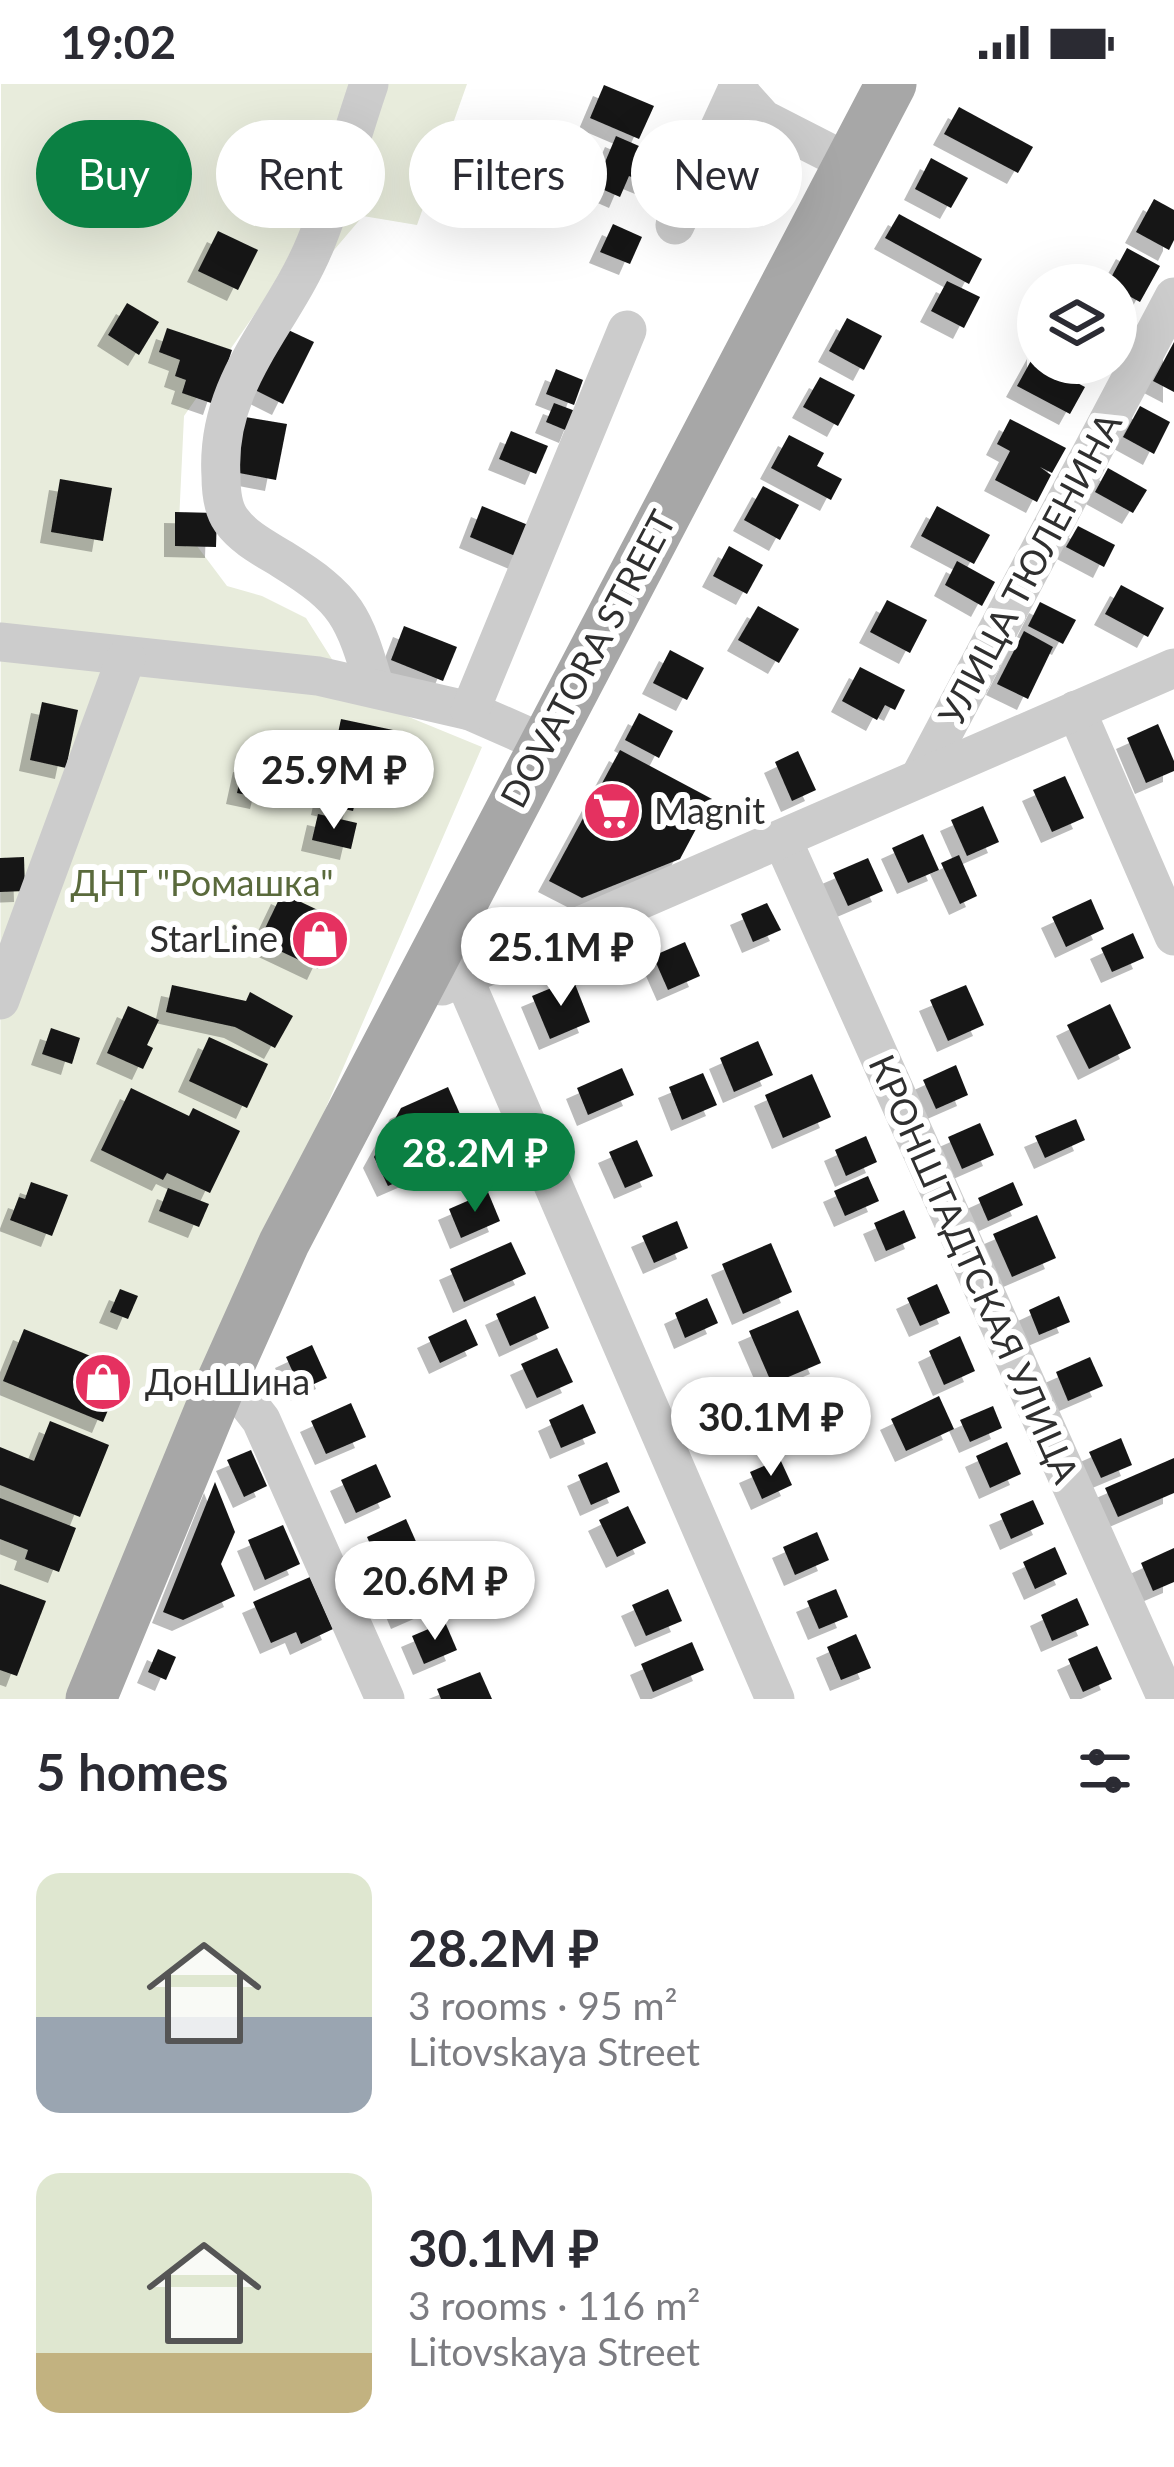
<!DOCTYPE html>
<html lang="en">
<head>
<meta charset="utf-8">
<style>
  body { margin:0; font-family:Lato,sans-serif; background:#f2f2f3; color:#2b2b33; height:100vh; display:flex; flex-direction:column; font-size:45px; white-space:nowrap }
  * { box-sizing:border-box; margin:0 }
  p { font-size:39px; color:#7c7c81 }
  .icon { flex:none; width:66px; height:66px; fill:none; stroke:currentColor; stroke-width:2; stroke-linecap:round; stroke-linejoin:round }
  .map { position:relative; height:1615px; overflow:hidden }
  .panel { display:flex; flex-direction:column; background:#fff; flex:1 }
  .panel>* { flex:none }
  .guide { position:absolute; left:36px; top:36px; width:1104px; height:108px; display:flex; gap:24px }
  .fabs { position:absolute; left:1017px; top:180px; display:grid; gap:24px }
  .fabs a { display:grid; place-items:center; width:120px; height:120px; border-radius:50%; background:#fff; box-shadow:0 12px 48px #0002; font-size:60px }
  .price { position:absolute; translate:-50% -102px; padding:0 27px; border-radius:42px; background:#fff; color:#222; font-size:39px; line-height:78px; filter:drop-shadow(0 3px 6px #0008) }
  .price::after { content:''; position:absolute; left:50%; top:72px; width:36px; height:27px; margin-left:-18px; background:inherit; clip-path:polygon(0 0,100% 0,50% 100%) }
  .price.selected { background:#0b8043; color:#fff }
  ul { padding:0; list-style:none }
  li { display:flex; align-items:center; gap:36px; height:300px; padding:0 36px }
  li span { display:grid; place-items:center; flex:none; width:336px; height:240px; border-radius:24px; color:#555 }
  li>.icon { margin-inline-start:auto }
  span .icon { width:144px; height:144px; fill:#fffc; stroke-width:1 }
  li b { font-size:51px }
  h2 { display:flex; justify-content:space-between; align-items:center; height:144px; padding:0 36px; font-size:51px }
  .pill { padding:0 42px; border-radius:54px; background:#fff; box-shadow:0 12px 48px #0002; font-size:42px; line-height:108px }
  .pill.selected { background:#0b8043; color:#fff }
  .status { display:flex; justify-content:space-between; align-items:center; height:84px; padding:0 60px; background:#fff; direction:ltr }
  .status svg { height:33px; fill:currentColor }
  .map>svg:first-child { display:block }
</style>
</head>
<body>
<div class="status"><b>19:02</b><svg viewBox="0 0 49 12"><path d="M0 12V9h3v3zM5 12V6h3v6zM10 12V3h3v9zM15 12V0h3v12zM26 1h20v11H26zM47 4h2v5h-2z"/></svg></div>
<div class="map">
<svg width="1174" height="1615" viewBox="0 0 1174 1615">
  <defs>
    <filter id="shadow"><feDropShadow dx="-11" dy="11" stdDeviation="0" flood-color="#0004"/></filter>
  </defs>
  <rect width="100%" height="100%" fill="#fff"/>
  <path fill="#e8ecdc" d="M1,0H467L417,141L363,132L300,206L277,198L184,332L179,438L227,502L262,512L306,534L359,618L382,622L482,663L70,1615H0Z"/>
  <g fill="#161616" filter="url(#shadow)">
    <path d="M604,1L654,22L639,55L590,34Z"/>
    <path d="M959,23L1033,63L1018,89L944,50Z"/>
    <path d="M616,52L685,82L677,102L650,91L646,99L629,92L620,113L595,102Z"/>
    <path d="M931,74L968,94L951,124L915,105Z"/>
    <path d="M1154,115L1174,126V156L1169,166L1136,148Z"/>
    <path d="M899,130L982,175L969,200L885,154Z"/>
    <path d="M613,140L642,153L630,180L600,168Z"/>
    <path d="M218,147L258,166L238,206L198,187Z"/>
    <path d="M1127,164L1160,182L1140,218L1116,205V201H1107Z"/>
    <path d="M947,197L980,213L964,244L931,227Z"/>
    <path d="M127,219L159,238L139,271L108,251Z"/>
    <path d="M847,234L882,252L864,286L829,267Z"/>
    <path d="M167,244L232,266L214,320L182,309L186,296L175,292L180,276L159,268Z"/>
    <path d="M284,244L314,258L283,320L253,305Z"/>
    <path d="M1174,258V308L1153,297Z"/>
    <path d="M1038,264V279H1052L1049,284L1085,303L1070,330L1017,302Z"/>
    <path d="M556,285L583,296L574,321L546,310Z"/>
    <path d="M820,293L855,311L838,342L803,323Z"/>
    <path d="M554,319L578,328L570,348L546,338Z"/>
    <path d="M1140,322L1170,338L1154,370L1123,353Z"/>
    <path d="M245,333L287,340L276,396L234,388Z"/>
    <path d="M1010,335L1066,364L1052,389L1040,383L1051,391L1037,418L995,396L1010,367L997,360Z"/>
    <path d="M511,347L548,362L536,390L499,375Z"/>
    <path d="M789,351L824,369L817,382L842,395L831,416L771,384Z"/>
    <path d="M1108,384L1147,406L1133,429L1095,408Z"/>
    <path d="M60,395L112,404L103,457L51,448Z"/>
    <path d="M763,402L799,421L780,456L744,436Z"/>
    <path d="M482,422L533,443L520,474L470,453Z"/>
    <path d="M937,422L990,451L974,480L921,452Z"/>
    <path d="M175,428L217,429L216,463L175,462Z"/>
    <path d="M1078,442L1115,461L1104,483L1066,463Z"/>
    <path d="M729,462L763,481L747,510L713,492Z"/>
    <path d="M957,477L995,498L982,522L945,501Z"/>
    <path d="M1121,501L1164,524L1148,553L1105,530Z"/>
    <path d="M887,516L927,536L910,569L870,548Z"/>
    <path d="M1040,518L1076,536L1063,560L1028,542Z"/>
    <path d="M758,522L799,545L779,579L738,556Z"/>
    <path d="M404,542L457,563L443,597L391,576Z"/>
    <path d="M1024,547L1053,563L1028,615L997,600Z"/>
    <path d="M670,566L704,584L687,616L653,599Z"/>
    <path d="M860,583L905,606L895,626L885,621L877,636L842,617Z"/>
    <path d="M42,618L78,626L66,684L30,676Z"/>
    <path d="M639,629L673,647L659,674L625,656Z"/>
    <path d="M341,635L393,646L385,679L334,668Z"/>
    <path d="M1158,640L1174,677V687L1146,699L1127,654Z"/>
    <path d="M620,666L712,715L680,775L582,814L549,797Z"/>
    <path d="M798,667L816,706L792,717L775,678Z"/>
    <path d="M332,675L364,682L353,727L322,720Z"/>
    <path d="M244,677L269,682L261,714L237,709Z"/>
    <path d="M1065,692L1084,734L1052,748L1033,706Z"/>
    <path d="M983,722L999,758L967,772L951,736Z"/>
    <path d="M318,730L357,739L351,765L312,756Z"/>
    <path d="M923,750L939,786L908,799L892,764Z"/>
    <path d="M959,771L977,812L960,820L941,779Z"/>
    <path d="M24,773L25,807L0,808V774Z"/>
    <path d="M868,774L883,807L848,822L833,789Z"/>
    <path d="M282,809L341,837L318,885L259,857Z"/>
    <path d="M1091,815L1104,845L1066,863L1052,833Z"/>
    <path d="M767,819L781,846L753,858L741,830Z"/>
    <path d="M1133,849L1144,874L1112,888L1101,864Z"/>
    <path d="M685,858L700,892L668,906L653,872Z"/>
    <path d="M573,895L590,938L550,955L532,912Z"/>
    <path d="M172,901L246,917L250,908L293,932L275,964L235,943L166,928Z"/>
    <path d="M966,901L984,941L948,957L930,916Z"/>
    <path d="M1110,920L1131,964L1089,985L1067,941Z"/>
    <path d="M128,922L159,936L147,961L153,964L143,985L107,969Z"/>
    <path d="M51,944L80,954L72,980L42,970Z"/>
    <path d="M209,953L268,980L247,1024L189,997Z"/>
    <path d="M758,957L773,991L734,1008L720,974Z"/>
    <path d="M956,981L968,1011L936,1025L923,996Z"/>
    <path d="M622,984L634,1011L588,1031L577,1004Z"/>
    <path d="M703,989L717,1021L682,1036L669,1003Z"/>
    <path d="M812,990L831,1033L783,1054L765,1011Z"/>
    <path d="M448,1003L475,1064L388,1102L374,1073L401,1024Z"/>
    <path d="M131,1004L189,1032L193,1024L240,1047L210,1109L167,1089L163,1096L101,1066Z"/>
    <path d="M1076,1035L1085,1056L1045,1074L1035,1052Z"/>
    <path d="M980,1039L994,1071L962,1085L948,1053Z"/>
    <path d="M866,1052L877,1078L846,1092L835,1066Z"/>
    <path d="M637,1056L653,1092L625,1104L609,1068Z"/>
    <path d="M868,1092L879,1117L845,1132L834,1107Z"/>
    <path d="M31,1098L68,1111L52,1152L10,1136L19,1113L25,1115Z"/>
    <path d="M1013,1098L1023,1121L988,1137L978,1114Z"/>
    <path d="M168,1104L209,1120L199,1143L159,1127Z"/>
    <path d="M488,1108L500,1137L461,1154L449,1125Z"/>
    <path d="M904,1126L916,1154L886,1167L874,1139Z"/>
    <path d="M1037,1131L1056,1174L1012,1193L993,1150Z"/>
    <path d="M677,1137L688,1164L654,1179L642,1152Z"/>
    <path d="M511,1158L526,1190L464,1218L450,1185Z"/>
    <path d="M771,1159L792,1208L743,1230L722,1180Z"/>
    <path d="M937,1200L950,1229L920,1242L907,1214Z"/>
    <path d="M120,1205L138,1212L128,1235L110,1228Z"/>
    <path d="M535,1212L549,1244L510,1262L496,1230Z"/>
    <path d="M1059,1212L1070,1238L1039,1251L1029,1226Z"/>
    <path d="M707,1214L718,1239L685,1254L675,1229Z"/>
    <path d="M798,1226L821,1279L772,1300L749,1247Z"/>
    <path d="M466,1235L478,1261L440,1279L428,1253Z"/>
    <path d="M24,1245L125,1286L103,1338L3,1297Z"/>
    <path d="M960,1252L975,1287L944,1301L929,1267Z"/>
    <path d="M312,1261L327,1294L301,1306L286,1273Z"/>
    <path d="M557,1264L573,1298L537,1314L521,1280Z"/>
    <path d="M1090,1273L1103,1302L1068,1317L1056,1288Z"/>
    <path d="M939,1312L954,1345L906,1367L891,1335Z"/>
    <path d="M351,1319L366,1353L326,1370L311,1337Z"/>
    <path d="M583,1320L596,1349L561,1364L549,1336Z"/>
    <path d="M993,1322L1002,1344L970,1358L960,1336Z"/>
    <path d="M50,1337L109,1361L80,1433L0,1401V1363L34,1377Z"/>
    <path d="M1121,1354L1132,1381L1101,1394L1089,1368Z"/>
    <path d="M1007,1358L1021,1390L990,1404L976,1372Z"/>
    <path d="M251,1366L267,1402L244,1413L227,1376Z"/>
    <path d="M1174,1374V1409L1118,1433L1105,1404Z"/>
    <path d="M780,1375L792,1401L762,1415L750,1388Z"/>
    <path d="M607,1378L620,1408L591,1421L578,1391Z"/>
    <path d="M376,1380L391,1413L356,1429L341,1396Z"/>
    <path d="M215,1398L235,1448L221,1480L235,1512L183,1536L163,1528Z"/>
    <path d="M0,1414L76,1444L59,1488L25,1475L28,1466L0,1455Z"/>
    <path d="M1033,1416L1044,1440L1011,1455L1000,1430Z"/>
    <path d="M628,1422L646,1459L617,1473L599,1436Z"/>
    <path d="M406,1435L418,1462L379,1480L367,1453Z"/>
    <path d="M283,1441L300,1480L265,1496L248,1456Z"/>
    <path d="M817,1448L829,1476L795,1491L783,1463Z"/>
    <path d="M1055,1463L1067,1490L1035,1505L1023,1478Z"/>
    <path d="M1174,1464V1498L1153,1507L1141,1479Z"/>
    <path d="M422,1485L436,1519L402,1534L388,1500Z"/>
    <path d="M310,1493L333,1545L301,1560L296,1548L271,1559L253,1518Z"/>
    <path d="M0,1500L46,1517L17,1592L0,1586Z"/>
    <path d="M668,1505L682,1537L646,1552L632,1521Z"/>
    <path d="M836,1505L848,1533L819,1545L807,1517Z"/>
    <path d="M1077,1514L1089,1541L1052,1557L1041,1531Z"/>
    <path d="M445,1538L457,1566L424,1580L412,1552Z"/>
    <path d="M856,1550L871,1584L841,1596L827,1563Z"/>
    <path d="M692,1558L704,1586L653,1608L641,1580Z"/>
    <path d="M1097,1562L1112,1595L1083,1608L1068,1575Z"/>
    <path d="M158,1565L176,1573L166,1596L148,1588Z"/>
    <path d="M480,1588L492,1615H441L437,1605Z"/>
  </g>
  <g fill="none" stroke-linecap="round" stroke-linejoin="round">
    <g stroke="#ccc" stroke-width="39">
      <path d="M369,0C351,52 337,107 316,158C283,240 215,296 221,392C221,406 223,425 231,436C244,454 264,464 282,475C348,516 353,531 375,604"/>
      <path d="M739,0L737,6L763,35L849,79"/>
      <path d="M675,141L737,6"/>
      <path d="M0,558L318,592L470,627L543,659"/>
      <path d="M1076,626L1174,852"/>
      <path d="M470,627L627,246"/>
      <path d="M920,693L1174,213"/>
      <path d="M782,755L1167,1615"/>
      <path d="M453,833L462,890L775,1615"/>
      <path d="M442,902L1174,584"/>
      <path d="M0,916L126,574"/>
      <path d="M219,1304L247,1318L261,1336L385,1615"/>
    </g>
    <path stroke="#a7a7a7" stroke-width="51" d="M91,1615L219,1304L284,1159L891,0"/>
  </g>
  <defs>
    <g id="supermarket-disc" transform="scale(3)"><circle r="9.5" fill="#e53160" stroke="#fff"/><path d="M-6-5.5h2.5l.6 2H6L4.5 2H-2.5L-4.4-4H-6ZM-1.5 3.2a1.3 1.3 0 1 0 .1 0ZM3 3.2a1.3 1.3 0 1 0 .1 0Z" fill="#fff"/></g>
    <g id="shop-disc" transform="scale(3)"><circle r="9.5" fill="#e53160" stroke="#fff"/><path d="M-5-2.5h2.3a2.7 3.5 0 0 1 5.4 0H5L5.5 6h-11ZM-1.5-2.5h3a1.5 2.3 0 0 0-3 0Z" fill="#fff"/></g>
  </defs>
  <g fill-rule="evenodd">
    <use href="#supermarket-disc" x="612" y="727"/>
    <use href="#shop-disc" x="320" y="855"/>
    <use href="#shop-disc" x="103" y="1298"/>
  </g>
  <g text-anchor="middle" stroke-width="12" stroke-linejoin="round" paint-order="stroke">
    <g font-size="36" fill="#2f2f2f" stroke="#fff">
      <text transform="translate(1030 485) rotate(-62)" y="13">УЛИЦА ТЮЛЕНИНА</text>
      <text transform="translate(588 575) rotate(-62)" y="13">DOVATORA STREET</text>
      <text transform="translate(974 1185) rotate(66)" y="13">КРОНШТАДТСКАЯ УЛИЦА</text>
    </g>
    <g font-size="36" fill="#2f2f2f" stroke="#fff" text-anchor="start">
      <text x="654" y="740">Magnit</text>
      <text x="278" y="868" text-anchor="end">StarLine</text>
      <text x="145" y="1311">ДонШина</text>
    </g>
    <g font-size="36" fill="#5a6a3c" stroke="#fff">
      <text x="202" y="812">ДНТ "Ромашка"</text>
    </g>
  </g>
</svg>
<div class="fabs">
<a><svg class="icon" aria-label="layers" viewBox="0 0 24 24"><path d="M12 4l9 5-9 5-9-5zM3 14l9 5 9-5"/></svg></a>
</div>
<b class="price" style="left:334px;top:748px">25.9M ₽</b>
<b class="price" style="left:561px;top:925px">25.1M ₽</b>
<b class="price selected" style="left:475px;top:1131px">28.2M ₽</b>
<b class="price" style="left:771px;top:1395px">30.1M ₽</b>
<b class="price" style="left:435px;top:1559px">20.6M ₽</b>
<div class="guide">
<a class="pill selected">Buy</a>
<a class="pill">Rent</a>
<a class="pill">Filters</a>
<a class="pill">New</a>
</div>
</div>
<section class="panel">
<h2>5 homes<svg class="icon" aria-label="filters" viewBox="0 0 24 24"><path d="M4 7h16M4 17h16"/><circle cx="9" cy="7" r="2"/><circle cx="15" cy="17" r="2"/></svg></h2>
<ul>
<li><span style="background:linear-gradient(#dfe7d0 60%,#9aa5b1 0)"><svg class="icon" aria-label="home" viewBox="0 0 24 24"><path d="M3 11l9-7 9 7M6 9v11h12V9"/></svg></span><div><b>28.2M ₽</b><p>3 rooms · 95 m²</p><p>Litovskaya Street</p></div></li>
<li><span style="background:linear-gradient(#dfe7d0 75%,#c2b280 0)"><svg class="icon" aria-label="home" viewBox="0 0 24 24"><path d="M3 11l9-7 9 7M6 9v11h12V9"/></svg></span><div><b>30.1M ₽</b><p>3 rooms · 116 m²</p><p>Litovskaya Street</p></div></li>
</ul>
</section>
</body>
</html>
